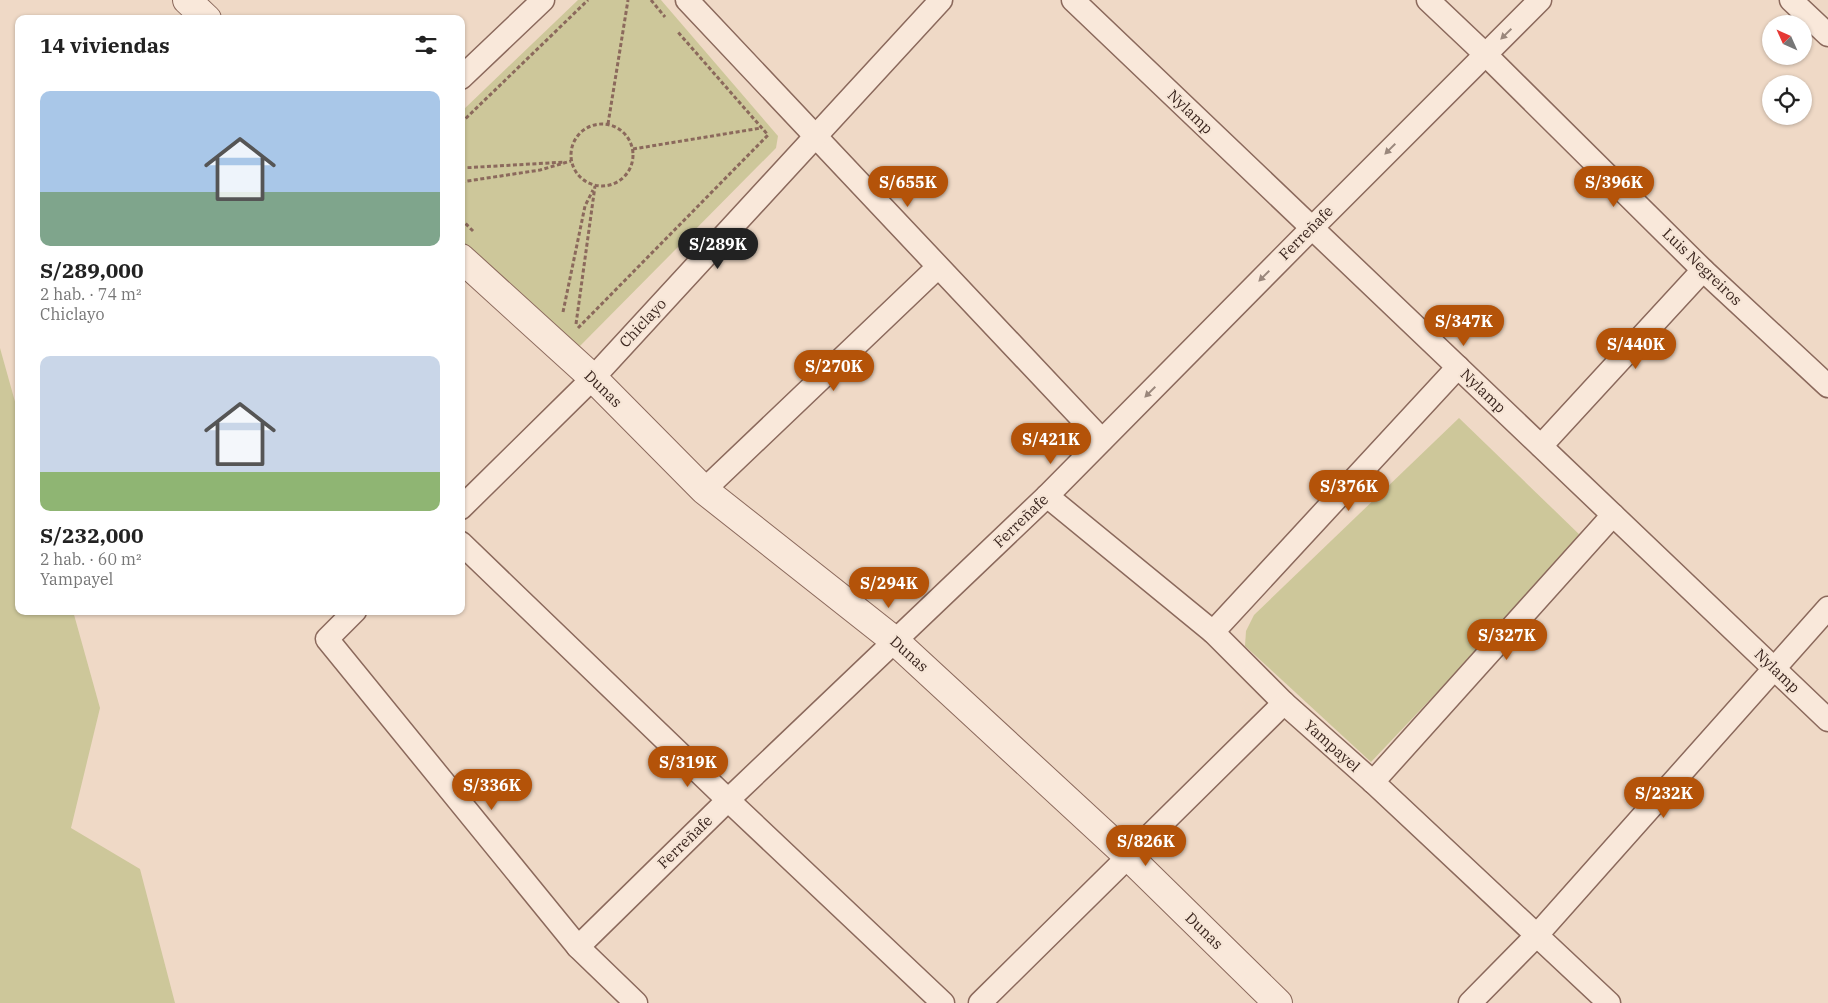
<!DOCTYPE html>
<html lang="es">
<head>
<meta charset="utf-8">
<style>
  body { margin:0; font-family:"IBM Plex Serif",serif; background:#f6f6f6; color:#222; height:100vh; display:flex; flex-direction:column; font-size:19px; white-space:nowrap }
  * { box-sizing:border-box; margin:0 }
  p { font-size:16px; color:#767676 }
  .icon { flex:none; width:28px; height:28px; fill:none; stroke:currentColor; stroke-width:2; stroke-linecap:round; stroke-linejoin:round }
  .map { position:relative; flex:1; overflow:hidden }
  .panel { position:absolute; left:15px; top:15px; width:450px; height:600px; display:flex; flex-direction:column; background:#fff; border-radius:10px; box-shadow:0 1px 4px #0004 }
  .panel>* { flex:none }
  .needle { width:32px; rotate:315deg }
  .tools { position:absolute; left:1762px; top:15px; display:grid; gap:10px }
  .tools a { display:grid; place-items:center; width:50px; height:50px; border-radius:50%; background:#fff; box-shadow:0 1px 4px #0004; font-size:25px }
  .price { position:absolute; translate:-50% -42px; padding:0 11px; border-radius:18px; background:#b45309; color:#fff; font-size:16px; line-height:32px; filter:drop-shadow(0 1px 2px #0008) }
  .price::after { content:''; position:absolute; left:50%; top:30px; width:15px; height:11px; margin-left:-8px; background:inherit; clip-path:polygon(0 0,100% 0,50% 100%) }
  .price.active { background:#222; color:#fff }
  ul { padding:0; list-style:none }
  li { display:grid; align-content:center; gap:10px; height:265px; padding:0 25px }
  li span { display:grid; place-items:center; height:155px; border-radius:10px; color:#555 }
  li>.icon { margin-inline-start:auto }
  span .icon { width:90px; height:90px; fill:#fffc; stroke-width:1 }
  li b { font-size:21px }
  h2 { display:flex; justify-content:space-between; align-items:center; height:60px; padding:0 25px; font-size:21px }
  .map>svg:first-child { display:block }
</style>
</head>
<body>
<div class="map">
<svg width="1828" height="1003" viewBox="0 0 1828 1003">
  <rect width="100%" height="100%" fill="#efd9c6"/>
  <g fill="#cdc79a">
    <path d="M578,0H661L778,136L776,148L576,350L461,241V112Z"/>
    <path d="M0,348L19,416V611H73L100,708L71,828L140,869L175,1003H0Z"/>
    <path d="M1459,418L1583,538L1371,762L1245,646L1246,631L1254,615Z"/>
  </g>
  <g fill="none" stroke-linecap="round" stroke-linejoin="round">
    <g stroke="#8b695c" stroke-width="25">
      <g id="minor">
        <path d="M687,0L1102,440"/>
        <path d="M1073,0L1828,720"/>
        <path d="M1428,0L1485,54L1703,270L1828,386"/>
        <path d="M1791,0L1828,35"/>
        <path d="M461,78L543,0"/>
        <path d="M1541,446L1703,270"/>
        <path d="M704,490L938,267"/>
        <path d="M1047,496L1213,632L1284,703L1373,782L1609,1003"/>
        <path d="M461,508L593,378L941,0"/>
        <path d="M461,543L728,800L943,1003"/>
        <path d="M355,611L327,639L578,947L636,1003"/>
        <path d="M1213,632L1458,367"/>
        <path d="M1373,782L1613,515"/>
        <path d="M578,947L728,800L1047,496L1312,228L1540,0"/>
        <path d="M980,1003L1284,703"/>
        <path d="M1470,1003L1537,935L1828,608"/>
      </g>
    </g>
    <g stroke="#8b695c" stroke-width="30">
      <g id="tertiary">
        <path d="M187,0L207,19"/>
        <path d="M461,258L593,378L704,490L895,641L1129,857L1278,1003"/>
      </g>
    </g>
    <g stroke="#8b695c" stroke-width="3" stroke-dasharray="4 2.5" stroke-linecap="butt">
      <path d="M651,0L665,17"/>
      <path d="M461,123L588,0"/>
      <circle cx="602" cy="155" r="31"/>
      <path d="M608,124L628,0"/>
      <path d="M633,149L761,128"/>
      <path d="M461,168L565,162"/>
      <path d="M461,182L540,170L571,161"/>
      <path d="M461,219L474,232"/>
      <path d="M563,312L585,206L593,190"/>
      <path d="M576,324L595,186"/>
      <path d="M578,328L768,135L677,31"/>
    </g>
    <use href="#minor" stroke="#f9e8da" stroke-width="22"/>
    <use href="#tertiary" stroke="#f9e8da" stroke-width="28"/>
  </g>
  <defs><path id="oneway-solid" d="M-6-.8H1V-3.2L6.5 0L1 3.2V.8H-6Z" transform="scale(1.25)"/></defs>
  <g fill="#9a877c">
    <use href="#oneway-solid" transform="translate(1506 34) rotate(136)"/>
    <use href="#oneway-solid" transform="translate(1390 149) rotate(135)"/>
    <use href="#oneway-solid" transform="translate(1264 276) rotate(135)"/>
    <use href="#oneway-solid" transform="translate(1150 392) rotate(135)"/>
  </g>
  <g text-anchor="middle" stroke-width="4.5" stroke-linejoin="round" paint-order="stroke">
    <g font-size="15" fill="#3b261f" stroke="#f6e5d6">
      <text transform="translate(1190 112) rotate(44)" y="5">Nylamp</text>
      <text transform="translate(1306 233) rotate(-45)" y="5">Ferreñafe</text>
      <text transform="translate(1702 267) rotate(44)" y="5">Luis Negreiros</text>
      <text transform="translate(643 323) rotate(-47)" y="5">Chiclayo</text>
      <text transform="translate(603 389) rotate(44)" y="5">Dunas</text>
      <text transform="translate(1483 391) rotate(44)" y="5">Nylamp</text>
      <text transform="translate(1021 521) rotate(-44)" y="5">Ferreñafe</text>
      <text transform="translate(909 654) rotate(42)" y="5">Dunas</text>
      <text transform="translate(1777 671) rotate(44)" y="5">Nylamp</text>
      <text transform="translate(1332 746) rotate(42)" y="5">Yampayel</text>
      <text transform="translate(685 842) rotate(-44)" y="5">Ferreñafe</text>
      <text transform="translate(1204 931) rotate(44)" y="5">Dunas</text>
    </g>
  </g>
</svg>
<div class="tools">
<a><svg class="needle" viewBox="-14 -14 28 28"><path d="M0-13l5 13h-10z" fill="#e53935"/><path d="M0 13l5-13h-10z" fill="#767676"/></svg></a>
<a><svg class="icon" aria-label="locate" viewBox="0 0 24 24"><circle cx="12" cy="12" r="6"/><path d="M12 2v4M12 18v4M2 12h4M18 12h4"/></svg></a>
</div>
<b class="price" style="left:908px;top:208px">S/655K</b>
<b class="price" style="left:1614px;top:208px">S/396K</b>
<b class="price active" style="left:718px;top:270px">S/289K</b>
<b class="price" style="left:1464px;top:347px">S/347K</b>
<b class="price" style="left:1636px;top:370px">S/440K</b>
<b class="price" style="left:834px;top:392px">S/270K</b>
<b class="price" style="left:1051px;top:465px">S/421K</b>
<b class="price" style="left:1349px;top:512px">S/376K</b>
<b class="price" style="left:889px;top:609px">S/294K</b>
<b class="price" style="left:1507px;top:661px">S/327K</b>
<b class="price" style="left:688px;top:788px">S/319K</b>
<b class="price" style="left:492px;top:811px">S/336K</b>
<b class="price" style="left:1664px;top:819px">S/232K</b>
<b class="price" style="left:1146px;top:867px">S/826K</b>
<section class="panel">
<h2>14 viviendas<svg class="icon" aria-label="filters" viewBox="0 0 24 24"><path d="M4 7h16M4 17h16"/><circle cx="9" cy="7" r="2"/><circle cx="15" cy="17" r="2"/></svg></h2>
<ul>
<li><span style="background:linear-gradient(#a9c7e8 65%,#7fa58c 0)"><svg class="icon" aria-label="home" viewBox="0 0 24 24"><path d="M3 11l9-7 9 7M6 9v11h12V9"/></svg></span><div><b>S/289,000</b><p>2 hab. · 74 m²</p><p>Chiclayo</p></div></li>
<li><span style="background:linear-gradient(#c9d6e8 75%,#8fb573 0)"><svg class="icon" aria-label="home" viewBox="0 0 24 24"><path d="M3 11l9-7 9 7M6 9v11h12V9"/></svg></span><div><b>S/232,000</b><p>2 hab. · 60 m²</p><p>Yampayel</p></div></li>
</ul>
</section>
</div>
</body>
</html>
